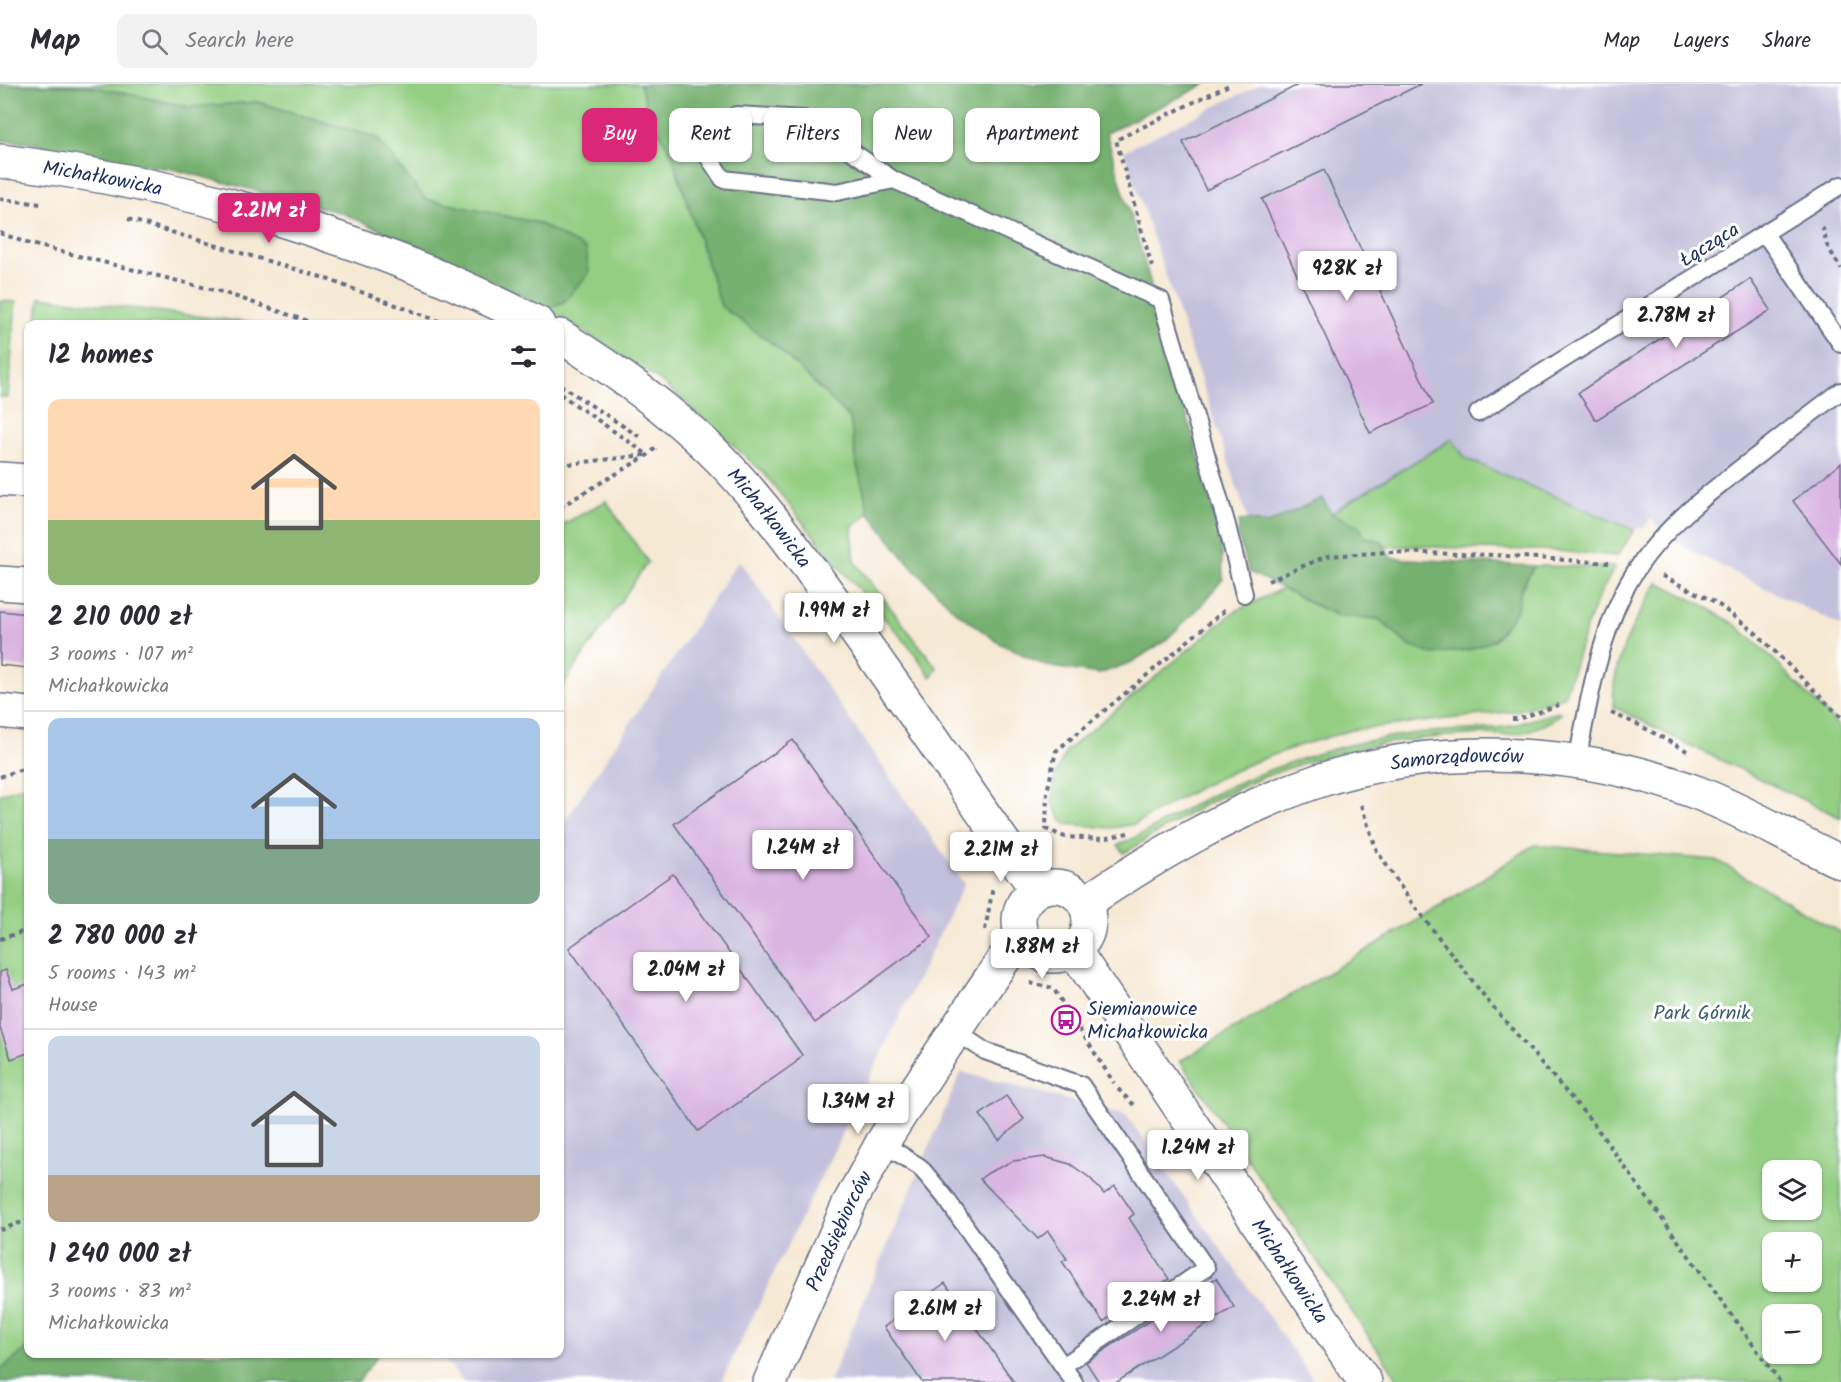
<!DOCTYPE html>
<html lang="en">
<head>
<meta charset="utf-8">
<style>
  body { margin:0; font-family:Kalam,sans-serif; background:#f2f2f3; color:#2b2b33; height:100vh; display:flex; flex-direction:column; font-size:22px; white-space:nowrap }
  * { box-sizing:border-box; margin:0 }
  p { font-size:20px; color:#7c7c81 }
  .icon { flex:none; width:33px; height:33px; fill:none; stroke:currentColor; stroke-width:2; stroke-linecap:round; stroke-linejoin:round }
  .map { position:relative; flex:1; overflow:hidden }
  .drawer { position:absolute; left:24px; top:236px; width:540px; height:1038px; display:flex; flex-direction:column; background:#fff; border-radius:12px; box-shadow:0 2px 4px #0004 }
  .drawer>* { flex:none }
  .hud { position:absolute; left:582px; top:24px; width:570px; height:54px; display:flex; gap:12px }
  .buttons { position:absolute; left:1762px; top:1076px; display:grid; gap:12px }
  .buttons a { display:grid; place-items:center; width:60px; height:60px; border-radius:12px; background:#fff; box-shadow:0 2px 4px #0004; font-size:30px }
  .price { position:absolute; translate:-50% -51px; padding:0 14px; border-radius:6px; background:#fff; color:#222; font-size:20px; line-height:39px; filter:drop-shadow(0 2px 3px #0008) }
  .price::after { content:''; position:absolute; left:50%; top:36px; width:18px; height:14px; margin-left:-9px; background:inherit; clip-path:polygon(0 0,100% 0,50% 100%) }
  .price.active { background:#db2777; color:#fff }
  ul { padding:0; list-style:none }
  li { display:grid; align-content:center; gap:12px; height:318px; padding:0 24px }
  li+li { border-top:2px solid #e1e1e2 }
  li span { display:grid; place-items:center; height:186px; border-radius:12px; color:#555 }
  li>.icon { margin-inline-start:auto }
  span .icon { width:108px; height:108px; fill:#fffc; stroke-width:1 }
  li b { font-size:26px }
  h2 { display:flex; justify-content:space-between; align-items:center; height:72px; padding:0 24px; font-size:26px }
  .chip { padding:0 21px; border-radius:12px; background:#fff; box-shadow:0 2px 4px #0004; font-size:21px; line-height:54px }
  .chip.active { background:#db2777; color:#fff }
  header { display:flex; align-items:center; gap:36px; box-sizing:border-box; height:84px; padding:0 30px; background:#fff; border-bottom:2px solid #e1e1e2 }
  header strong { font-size:28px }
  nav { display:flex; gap:33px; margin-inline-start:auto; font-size:21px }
  .search { width:420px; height:54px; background:#f2f2f3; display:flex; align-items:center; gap:15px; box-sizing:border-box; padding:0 21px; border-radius:12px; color:#7c7c81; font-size:22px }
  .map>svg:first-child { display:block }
</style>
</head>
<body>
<header>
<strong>Map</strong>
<div class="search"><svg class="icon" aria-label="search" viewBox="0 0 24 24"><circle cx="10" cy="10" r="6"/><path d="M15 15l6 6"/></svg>Search here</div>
<nav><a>Map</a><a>Layers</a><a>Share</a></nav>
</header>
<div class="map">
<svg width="1841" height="1298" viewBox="0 0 1841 1298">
  <rect width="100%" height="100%" fill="#fff"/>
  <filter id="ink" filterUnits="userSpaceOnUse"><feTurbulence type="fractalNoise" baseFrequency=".0167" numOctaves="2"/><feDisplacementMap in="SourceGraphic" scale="12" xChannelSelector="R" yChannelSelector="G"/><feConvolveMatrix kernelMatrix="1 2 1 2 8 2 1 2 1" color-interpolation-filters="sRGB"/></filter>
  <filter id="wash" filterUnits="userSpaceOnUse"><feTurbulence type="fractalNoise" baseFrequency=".008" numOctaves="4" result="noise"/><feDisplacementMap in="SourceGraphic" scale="24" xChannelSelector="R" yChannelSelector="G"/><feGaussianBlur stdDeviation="1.35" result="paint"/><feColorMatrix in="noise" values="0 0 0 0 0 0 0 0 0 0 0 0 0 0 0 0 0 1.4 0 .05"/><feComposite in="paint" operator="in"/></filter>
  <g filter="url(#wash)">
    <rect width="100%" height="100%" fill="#f6e9d4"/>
    <g fill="#c3c0db">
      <path d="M1261,0H1841V542L1683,463L1650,434L1645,443L1631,447L1466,375L1452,355L1331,429L1321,414L1267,440L1248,436L1124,67Z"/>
      <path d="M739,476L964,800L721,1298H464L438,1269H560V744Z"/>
      <path d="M961,988L1126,1031L1315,1298H829Z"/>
    </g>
    <g fill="#93ce82" stroke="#577e70" stroke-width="1.5" fill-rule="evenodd">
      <path d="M14,0H640L648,27L672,71L721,222L778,264L850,334L857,381L869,429L852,443L855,478L937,584L931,593L910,563L836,480L763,388L663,299L549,225L565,217L538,139L424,115L377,54L258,18L189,23L89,2Z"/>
      <path d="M40,213L262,240H36Z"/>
      <path d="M0,217L16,218L8,314L0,313Z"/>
      <path d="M1452,355L1466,375L1634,446L1617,472L1543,466L1474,465L1419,462L1384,463L1382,458L1365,453L1359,442L1331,429Z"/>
      <path d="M606,417L648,478L560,605V442Z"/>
      <path d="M1534,482L1615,483L1597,516L1587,541L1564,613L1516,627L1352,646L1301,661L1249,680L1202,702L1135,740L1112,744L1067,740L1060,734L1052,717L1056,689L1067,666L1234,528L1283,504L1312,520L1338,532L1379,535L1409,562L1516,528L1521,505Z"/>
      <path d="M1658,498L1707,523L1737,542L1766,568L1841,645V734L1681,657L1614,623C1609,580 1636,534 1658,498Z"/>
      <path d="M1561,628C1552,640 1524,650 1508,651C1499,651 1490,650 1481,650C1457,651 1433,653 1409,656C1339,665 1268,687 1206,720C1178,735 1151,753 1124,769L1118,761C1148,750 1174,730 1202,716C1229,702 1257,690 1286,680C1328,665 1374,654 1418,649C1447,646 1476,647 1505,643C1524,640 1542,630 1561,628Z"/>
      <path d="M28,701V1264L0,1286V710Z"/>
      <path d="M1534,761L1716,776L1841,849V1298H1400L1180,977L1442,821ZM1773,1086H1812V1125H1773ZM1773,1158H1812V1197H1773ZM1773,1230H1812V1269H1773Z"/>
    </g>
    <g fill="#76b170" stroke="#487067" stroke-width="1.5">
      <path d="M0,0L89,2L189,23L258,18L377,54L425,115L538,139L586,165L589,189L565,217L549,225L421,164L342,129L172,85L102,75L34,60L0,56Z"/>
      <path d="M640,0H1206L1106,49L1151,200L1148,224L1156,230L1164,248L1221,454L1223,495L1204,519L1164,558L1132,578L1099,590L1046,582L999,559L956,528L908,479L869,429L857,381L850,334L778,264L721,222L672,71L648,27Z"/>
      <path d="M1322,414L1331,429L1359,442L1365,453L1382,458L1391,474L1534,482L1521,505L1516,528L1494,556L1468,566L1432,570L1409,562L1379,535L1338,532L1249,488L1238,452L1239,437L1248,436L1267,440Z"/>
      <path d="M28,1264V1269H66L68,1272L71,1269H379L358,1298H0V1286Z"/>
    </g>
    <g id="blocks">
      <g fill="#dab5e2">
        <path d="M1300,0H1421L1206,106L1183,58Z"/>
        <path d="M1324,86L1433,320L1370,349L1262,115Z"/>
        <path d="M1750,195L1771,226L1596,336L1578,309Z"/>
        <path d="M1841,379V480L1793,417Z"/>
        <path d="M0,527L28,530V584L0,581Z"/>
        <path d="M793,656L932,853L815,939L674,740Z"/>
        <path d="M673,790L802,971L795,979L698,1047L569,864Z"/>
        <path d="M6,886L13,905L28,900V969L11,975L0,944V888Z"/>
        <path d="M1006,1012L1024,1035L999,1056L980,1031Z"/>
        <path d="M1045,1073L1070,1080L1090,1094L1104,1110L1115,1102L1134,1130L1129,1134L1169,1195L1103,1238L1062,1177L1067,1175L1048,1147L1038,1155L980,1095L988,1089L1013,1077Z"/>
        <path d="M1216,1194L1234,1223L1117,1298H1099L1086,1278Z"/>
        <path d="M945,1199L1014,1298H922L884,1243Z"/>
      </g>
    </g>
  </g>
  <g filter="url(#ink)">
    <use href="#blocks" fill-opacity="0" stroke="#687087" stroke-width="1.5"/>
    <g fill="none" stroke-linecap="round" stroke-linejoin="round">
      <g stroke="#687087" stroke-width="20">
        <g id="lane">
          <path d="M894,96L837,108L723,95L707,71L710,50L736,31L804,35L894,96L1161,216L1226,438L1244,510"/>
          <path d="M1765,150L1841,260"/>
          <path d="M1478,329L1841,101"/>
          <path d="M1577,678C1588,620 1598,560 1624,507C1653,450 1708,409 1758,371C1785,349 1813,328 1841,307"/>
          <path d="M955,947L985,967L1081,1001L1206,1184L1063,1282"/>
          <path d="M882,1059L920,1083L945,1113L1074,1298"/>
        </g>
      </g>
      <g stroke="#687087" stroke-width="36">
        <g id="street">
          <path d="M0,395L28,397"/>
          <path d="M0,499L28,501"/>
          <path d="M0,627L28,630"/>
          <path id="s1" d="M1085,819C1158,770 1234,725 1318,697C1439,658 1580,664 1698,709C1747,728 1793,756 1841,778"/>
        </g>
      </g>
      <g stroke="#687087" stroke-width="36">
        <g id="secondary">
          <path id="s2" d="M0,77C184,99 374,154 539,240"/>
          <path id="s3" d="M560,252C613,285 664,321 709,364C755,408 792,461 830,512C901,608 967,708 1037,806"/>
          <circle cx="1054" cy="837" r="35"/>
          <path id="s4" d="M1074,866L1365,1298"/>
          <path id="s5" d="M770,1298L850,1118L882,1059L907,1020L980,910L1004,875L1025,857"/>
        </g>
      </g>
      <g stroke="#687087" stroke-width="4" stroke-dasharray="4.5 4.5" stroke-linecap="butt">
        <path d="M0,115L41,120"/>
        <path d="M128,135L321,193L447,240"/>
        <path d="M1824,143L1823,144L1827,161L1841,185"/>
        <path d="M0,149L27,159L222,208L316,240"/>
        <path d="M1152,183L1116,56L1231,0"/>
        <path d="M560,301L643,355"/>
        <path d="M560,310L648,371"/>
        <path d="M560,381L645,371"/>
        <path d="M560,423L648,371L658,362"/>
        <path d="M1662,492L1715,518L1757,550L1841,633"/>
        <path d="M1268,497L1327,472L1388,468L1493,471L1609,479"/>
        <path d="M1611,629L1637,640L1687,667"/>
        <path d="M1512,635H1518L1562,620"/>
        <path d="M0,693L28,683"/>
        <path d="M1361,721L1377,767L1409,815L1488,917L1593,1039L1780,1298"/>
        <path d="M1128,749L1103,755L1065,753L1046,745L1047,708L1056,667L1225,526"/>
        <path d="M985,846L993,803"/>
        <path d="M0,855L28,846"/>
        <path d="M1030,899L1053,904L1114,999"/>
        <path d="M1118,1005L1136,1023"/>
        <path d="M0,1146L28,1136"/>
      </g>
      <use href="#lane" stroke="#fff" stroke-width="16"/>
      <use href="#street" stroke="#fff" stroke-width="33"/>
      <use href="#secondary" stroke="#fff" stroke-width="33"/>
    </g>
  </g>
  <defs>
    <g id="bus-ring" transform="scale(1.5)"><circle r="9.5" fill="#fff" stroke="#b5179e" stroke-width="1.5"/><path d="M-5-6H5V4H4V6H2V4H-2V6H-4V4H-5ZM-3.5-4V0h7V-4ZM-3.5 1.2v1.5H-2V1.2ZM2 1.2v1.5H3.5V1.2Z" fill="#b5179e"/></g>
  </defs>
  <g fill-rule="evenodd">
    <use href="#bus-ring" x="1066" y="936"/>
  </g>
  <g text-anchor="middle" stroke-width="6" stroke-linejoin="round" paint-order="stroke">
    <g font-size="20" fill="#1b2f5e" stroke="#fff">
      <text dy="7" stroke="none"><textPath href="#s2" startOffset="104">Michałkowicka</textPath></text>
      <text transform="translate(1709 160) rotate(-32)" y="7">Łącząca</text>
      <text dy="7" stroke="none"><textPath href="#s3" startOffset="279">Michałkowicka</textPath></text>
      <text dy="7" stroke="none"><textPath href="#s1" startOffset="405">Samorządowców</textPath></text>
      <text dy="7" stroke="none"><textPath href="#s5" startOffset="166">Przedsiębiorców</textPath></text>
      <text dy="7" stroke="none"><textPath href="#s4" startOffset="387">Michałkowicka</textPath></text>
    </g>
    <g font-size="20" fill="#1b2f5e" stroke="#fff" text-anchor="start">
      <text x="1087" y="931">Siemianowice<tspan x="1087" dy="23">Michałkowicka</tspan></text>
    </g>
    <g font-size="20" fill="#3f5f69" stroke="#fff">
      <text x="1702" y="935">Park Górnik</text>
    </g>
  </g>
</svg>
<div class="buttons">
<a><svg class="icon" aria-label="layers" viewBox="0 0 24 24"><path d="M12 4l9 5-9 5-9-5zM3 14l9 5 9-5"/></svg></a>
<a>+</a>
<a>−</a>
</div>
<b class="price active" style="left:269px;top:160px">2.21M zł</b>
<b class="price" style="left:1347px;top:218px">928K zł</b>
<b class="price" style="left:1676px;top:265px">2.78M zł</b>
<b class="price" style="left:834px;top:560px">1.99M zł</b>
<b class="price" style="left:803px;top:797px">1.24M zł</b>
<b class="price" style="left:1001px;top:799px">2.21M zł</b>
<b class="price" style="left:1042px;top:896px">1.88M zł</b>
<b class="price" style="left:686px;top:919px">2.04M zł</b>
<b class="price" style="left:858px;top:1051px">1.34M zł</b>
<b class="price" style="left:1198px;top:1097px">1.24M zł</b>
<b class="price" style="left:1161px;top:1249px">2.24M zł</b>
<b class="price" style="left:945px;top:1258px">2.61M zł</b>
<div class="hud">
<a class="chip active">Buy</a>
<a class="chip">Rent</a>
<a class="chip">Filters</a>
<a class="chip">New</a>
<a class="chip">Apartment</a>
</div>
<section class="drawer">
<h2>12 homes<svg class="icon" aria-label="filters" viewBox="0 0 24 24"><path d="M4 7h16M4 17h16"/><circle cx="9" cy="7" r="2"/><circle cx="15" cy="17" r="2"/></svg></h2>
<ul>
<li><span style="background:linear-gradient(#ffd9b3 65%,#8fb573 0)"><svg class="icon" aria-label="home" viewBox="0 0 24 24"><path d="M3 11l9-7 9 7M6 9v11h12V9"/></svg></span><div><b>2 210 000 zł</b><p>3 rooms · 107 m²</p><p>Michałkowicka</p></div></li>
<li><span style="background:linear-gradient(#a9c7e8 65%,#7fa58c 0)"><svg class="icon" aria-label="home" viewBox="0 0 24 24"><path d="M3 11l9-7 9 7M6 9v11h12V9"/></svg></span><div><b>2 780 000 zł</b><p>5 rooms · 143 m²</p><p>House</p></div></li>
<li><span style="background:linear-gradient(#c9d6e8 75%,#b9a48a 0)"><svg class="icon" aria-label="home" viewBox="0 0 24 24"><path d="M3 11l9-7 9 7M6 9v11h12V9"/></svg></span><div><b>1 240 000 zł</b><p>3 rooms · 83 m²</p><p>Michałkowicka</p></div></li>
</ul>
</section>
</div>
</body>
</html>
